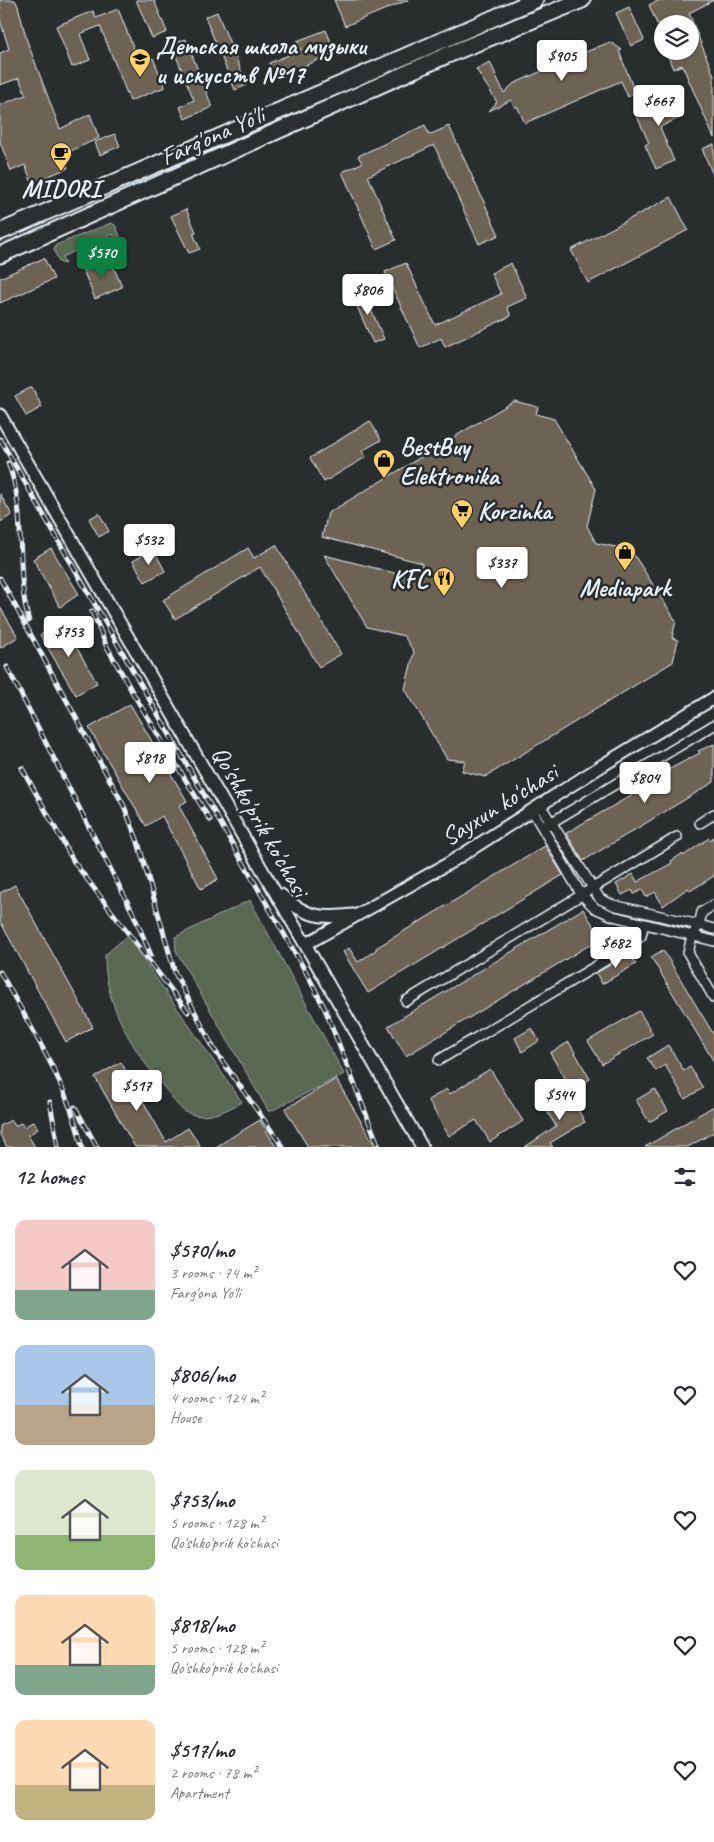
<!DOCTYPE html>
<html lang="en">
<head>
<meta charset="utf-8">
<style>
  body { margin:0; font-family:Caveat,sans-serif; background:#f2f2f3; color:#2b2b33; height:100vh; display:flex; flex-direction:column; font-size:19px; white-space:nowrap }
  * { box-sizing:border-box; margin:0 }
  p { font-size:16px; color:#7c7c81 }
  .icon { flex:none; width:28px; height:28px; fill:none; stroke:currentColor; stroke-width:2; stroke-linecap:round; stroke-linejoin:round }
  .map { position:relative; height:1147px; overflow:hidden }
  .details { display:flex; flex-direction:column; background:#fff; flex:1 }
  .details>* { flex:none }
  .tools { position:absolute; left:654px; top:15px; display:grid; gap:10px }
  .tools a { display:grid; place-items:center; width:45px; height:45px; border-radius:50%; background:#fff; box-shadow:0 2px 8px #0003; font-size:25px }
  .price { position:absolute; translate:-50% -42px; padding:0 11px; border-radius:5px; background:#fff; color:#222; font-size:16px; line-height:32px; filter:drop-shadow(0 1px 2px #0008) }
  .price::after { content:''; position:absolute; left:50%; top:30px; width:15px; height:11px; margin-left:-8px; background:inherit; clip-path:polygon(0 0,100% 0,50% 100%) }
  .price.selected { background:#0b8043; color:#fff }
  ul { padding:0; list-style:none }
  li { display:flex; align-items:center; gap:15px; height:125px; padding:0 15px }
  li span { display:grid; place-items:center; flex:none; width:140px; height:100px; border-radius:10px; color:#555 }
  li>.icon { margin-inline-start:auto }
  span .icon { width:60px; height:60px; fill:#fffc; stroke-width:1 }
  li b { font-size:21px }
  h2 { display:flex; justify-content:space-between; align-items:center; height:60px; padding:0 15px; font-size:21px }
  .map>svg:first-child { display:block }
</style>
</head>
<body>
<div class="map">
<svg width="714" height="1147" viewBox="0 0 714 1147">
  <rect width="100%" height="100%" fill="#2a2d2e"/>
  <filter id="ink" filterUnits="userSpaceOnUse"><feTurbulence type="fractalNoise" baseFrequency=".02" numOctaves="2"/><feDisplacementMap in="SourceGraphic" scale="10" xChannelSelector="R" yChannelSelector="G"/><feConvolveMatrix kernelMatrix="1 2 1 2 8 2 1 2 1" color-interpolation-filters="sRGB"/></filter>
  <g filter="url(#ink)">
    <g fill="#586852" stroke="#a0aca5">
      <path d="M111,223L115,225L120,236L116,242L113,234L62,257L65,264L59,262L54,250L56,245Z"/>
      <path d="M250,900L344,1074L269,1112L176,951L175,937Z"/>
      <path d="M127,936L242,1102C224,1112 204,1122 184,1111C178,1107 172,1097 167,1091C135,1053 104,1006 105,955Z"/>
    </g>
    <g fill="#6d6454" stroke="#e8f1f8">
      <path d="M0,0H15L18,6L27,41L60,129L90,114L99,138L62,155L68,168L32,183L25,165L11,171L0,142V105L26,95L19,78L0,85V53L9,49L0,20Z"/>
      <path d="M136,0H154L167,32L152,38Z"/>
      <path d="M334,0H408L345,26Z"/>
      <path d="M660,0H714L689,13L714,76V138L682,65L673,69L666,51H690V24H657L649,5Z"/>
      <path d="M629,7L644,40L631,46L616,13Z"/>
      <path d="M118,9L140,64L153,58L165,87L130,101L100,26L80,34L90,60L72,67L56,26L93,11L96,18Z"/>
      <path d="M217,12L247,85L235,90L205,17Z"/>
      <path d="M326,30L335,52L276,79L269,63L301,50L297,41Z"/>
      <path d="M186,39L212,107L185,119L180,107L194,100L171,44Z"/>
      <path d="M610,42L622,50L619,51L635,93L628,97L621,81L525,123L517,106L515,108L511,100L489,111L497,102L476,69L490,62L504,93L513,84L544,70L557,56L567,53L576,56Z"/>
      <path d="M671,91L681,117L660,127L674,161L656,169L645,145L649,143L635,112L655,103L653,99Z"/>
      <path d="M425,125L429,135L449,126L499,235L479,244L434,145L368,176L396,240L376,249L342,172L362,163L358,156Z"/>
      <path d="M115,134L120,146L100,155L95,142Z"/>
      <path d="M714,144V177L702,149Z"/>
      <path d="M671,197L688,230L588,283L571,250Z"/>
      <path d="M186,209L196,232L193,233L200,249L189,253L171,216Z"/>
      <path d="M44,258L54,279L0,303V278Z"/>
      <path d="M110,259L122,287L95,299L83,270Z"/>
      <path d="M406,263L435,325L501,294L491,273L511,263L527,298L507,307L511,316L445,347L441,338L420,348L385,272Z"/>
      <path d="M362,289L384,339L373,343L351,293Z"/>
      <path d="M32,387L42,407L26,416L15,396Z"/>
      <path d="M514,401L538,407L536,414L554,419L596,489L587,526L596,543L631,550L676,621L672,638L678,640L673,662L485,777L462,771L465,761L447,759L405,689L414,652L404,636L367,627L324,555L418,579L422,563L322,537L328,513Z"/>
      <path d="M370,421L381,440L362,451L366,457L324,482L310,458Z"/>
      <path d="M0,494L12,515L0,522Z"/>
      <path d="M99,513L109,531L99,537L89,519Z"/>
      <path d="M276,545L341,654L319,667L260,567L175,619L163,600L248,548L254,558Z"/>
      <path d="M51,548L79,594L60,607L33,559Z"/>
      <path d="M153,549L165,571L145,582L133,561Z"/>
      <path d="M0,607L18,637L0,648Z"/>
      <path d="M62,622L97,683L76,695L40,635Z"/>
      <path d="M130,704L187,801L179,806L218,879L201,889L162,816L146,826L89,728Z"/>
      <path d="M714,744V782L583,861L566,833L632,795L630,792L646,786L668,770L700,753L698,751Z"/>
      <path d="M714,837V876L690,891L688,888L663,906L655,892L646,897L642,890L634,894L632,890L622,895L616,884L633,874L637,882L665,867L672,863L671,861L682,854L683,856L709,838L710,840Z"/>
      <path d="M545,846L563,875L368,993L343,952L349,948L358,962L376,950V948Z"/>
      <path d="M15,885L93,1027L66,1042L0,921V893Z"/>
      <path d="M583,909L601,938L406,1056L388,1026Z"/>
      <path d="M663,950L714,1035V1062L651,957Z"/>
      <path d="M629,954L636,964L602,984L596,973Z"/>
      <path d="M639,1011L653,1034L602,1064L588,1041Z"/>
      <path d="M532,1028L539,1041L522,1052L515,1038Z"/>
      <path d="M569,1042L590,1079L572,1090L550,1053Z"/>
      <path d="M668,1045L684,1071L690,1067L703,1088L685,1099L665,1065L656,1071L647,1058Z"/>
      <path d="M121,1062L166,1142L188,1128L201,1147H135L95,1077Z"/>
      <path d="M490,1069L523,1121L490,1142L476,1120L449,1136L428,1100L447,1089L450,1094Z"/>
      <path d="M336,1079L376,1147H308L285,1109Z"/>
      <path d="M655,1089L668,1111L649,1122L636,1100Z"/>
      <path d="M568,1093L585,1122L550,1143L553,1147H525L556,1126L544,1107Z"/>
      <path d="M714,1106V1132L688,1147H645Z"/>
      <path d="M11,1120L15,1126L21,1123L24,1127L34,1121L38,1129L28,1135L35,1147H7L0,1135V1126Z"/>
      <path d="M260,1120L276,1147H216L230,1138Z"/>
    </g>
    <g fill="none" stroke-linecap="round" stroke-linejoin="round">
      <g stroke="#e8f1f8" stroke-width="12">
        <g id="minor">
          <path d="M540,805L600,899L613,905L699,925L702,912L714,905"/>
          <path d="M532,810L581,894L595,908L613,916L714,941"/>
          <path d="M700,823L714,814"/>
          <path d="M547,825L714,725"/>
          <path d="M714,929L699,925L692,936L688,953L714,998"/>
          <path d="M406,1001L677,837"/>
          <path d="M439,1060L628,947L641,936L644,924"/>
        </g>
      </g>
      <g stroke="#e8f1f8" stroke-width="15">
        <g id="tertiary">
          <path d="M0,415L422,1147"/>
          <path d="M281,895C305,917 322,919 353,915"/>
          <path d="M306,944L451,862L603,765L714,698"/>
        </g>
      </g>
      <g stroke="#e8f1f8" stroke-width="19">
        <g id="primary">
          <path d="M0,232L535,0"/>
          <path d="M0,255L445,56L582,0"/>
        </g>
      </g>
      <use href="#minor" stroke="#2a2d2e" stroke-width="9"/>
      <use href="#tertiary" stroke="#2a2d2e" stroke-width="11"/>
      <use href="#primary" stroke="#2a2d2e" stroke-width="15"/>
      <g stroke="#e8f1f8" stroke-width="5">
        <g id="rail">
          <path d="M0,439L307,974L325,1009L379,1147"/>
          <path d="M8,463C28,513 14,570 29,621"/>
          <path d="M0,578L124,806L138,842L175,973L214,1049"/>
          <path d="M92,611L106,645L134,695L210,820"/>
          <path d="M7,667L133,913L151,955"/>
          <path d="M22,768L74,862L188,1012"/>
          <path d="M0,972C31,1028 68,1084 82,1147"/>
          <path d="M211,1045L283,1147"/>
          <path d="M50,1102L58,1147"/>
          <path d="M75,1107L97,1147"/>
        </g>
      </g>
      <use href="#rail" stroke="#2a2d2e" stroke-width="3" stroke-dasharray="9" stroke-linecap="butt"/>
    </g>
  </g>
  <defs>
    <g id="school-pin" transform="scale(1.125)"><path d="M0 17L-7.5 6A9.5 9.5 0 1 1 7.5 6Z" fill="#ffd166" stroke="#2a2d2e"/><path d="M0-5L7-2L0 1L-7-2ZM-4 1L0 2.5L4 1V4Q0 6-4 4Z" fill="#111"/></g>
    <g id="cafe-pin" transform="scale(1.125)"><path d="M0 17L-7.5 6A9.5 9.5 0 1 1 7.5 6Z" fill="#ffd166" stroke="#2a2d2e"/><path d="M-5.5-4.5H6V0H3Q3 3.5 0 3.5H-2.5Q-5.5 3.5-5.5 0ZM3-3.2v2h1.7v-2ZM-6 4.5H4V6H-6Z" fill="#111"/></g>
    <g id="shop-pin" transform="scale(1.125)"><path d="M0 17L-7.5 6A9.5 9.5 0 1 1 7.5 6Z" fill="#ffd166" stroke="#2a2d2e"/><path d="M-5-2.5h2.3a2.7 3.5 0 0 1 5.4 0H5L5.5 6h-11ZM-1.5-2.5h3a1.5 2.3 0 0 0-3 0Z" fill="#111"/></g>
    <g id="supermarket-pin" transform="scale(1.125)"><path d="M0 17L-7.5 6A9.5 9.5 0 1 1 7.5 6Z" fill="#ffd166" stroke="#2a2d2e"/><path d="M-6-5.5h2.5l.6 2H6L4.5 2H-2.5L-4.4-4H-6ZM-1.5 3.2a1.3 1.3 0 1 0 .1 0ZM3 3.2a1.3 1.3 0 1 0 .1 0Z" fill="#111"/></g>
    <g id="restaurant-pin" transform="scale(1.125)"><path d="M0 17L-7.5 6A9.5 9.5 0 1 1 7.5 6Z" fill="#ffd166" stroke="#2a2d2e"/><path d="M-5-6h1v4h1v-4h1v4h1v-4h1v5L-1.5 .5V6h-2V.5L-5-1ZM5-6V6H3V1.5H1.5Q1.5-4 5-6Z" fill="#111"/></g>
  </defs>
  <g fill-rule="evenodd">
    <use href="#school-pin" x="140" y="59"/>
    <use href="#cafe-pin" x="61" y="153"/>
    <use href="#shop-pin" x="384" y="460"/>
    <use href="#supermarket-pin" x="462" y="510"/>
    <use href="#shop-pin" x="625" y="552"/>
    <use href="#restaurant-pin" x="444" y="578"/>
  </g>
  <g text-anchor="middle" stroke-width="5" stroke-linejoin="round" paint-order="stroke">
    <g font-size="25" font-weight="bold" fill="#e8f1f8" stroke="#2a2d2e" text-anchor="start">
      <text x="156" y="54">Детская школа музыки<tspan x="156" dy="29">и искусств №17</tspan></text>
      <text x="61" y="197" text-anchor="middle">MIDORI</text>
      <text x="400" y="455">BestBuy<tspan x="400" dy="29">Elektronika</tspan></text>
      <text x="478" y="519">Korzinka</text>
      <text x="428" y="587" text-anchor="end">KFC</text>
      <text x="625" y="596" text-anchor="middle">Mediapark</text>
    </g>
    <g font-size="25" fill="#e8f1f8" stroke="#2a2d2e">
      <text transform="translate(212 135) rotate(-24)" y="9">Farg'ona Yo'li</text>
      <text transform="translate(499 804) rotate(-32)" y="9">Sayxun ko'chasi</text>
      <text transform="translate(261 821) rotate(60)" y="9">Qo'shko'prik ko'chasi</text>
    </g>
  </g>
</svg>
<div class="tools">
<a><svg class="icon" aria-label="layers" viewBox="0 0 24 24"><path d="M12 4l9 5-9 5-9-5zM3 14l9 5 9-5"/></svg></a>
</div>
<b class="price" style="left:562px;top:82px">$905</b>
<b class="price" style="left:659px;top:127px">$667</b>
<b class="price selected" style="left:102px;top:279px">$570</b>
<b class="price" style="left:368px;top:316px">$806</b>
<b class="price" style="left:149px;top:566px">$532</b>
<b class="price" style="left:502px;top:589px">$337</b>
<b class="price" style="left:69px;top:658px">$753</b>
<b class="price" style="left:150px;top:784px">$818</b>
<b class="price" style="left:645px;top:804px">$804</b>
<b class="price" style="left:616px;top:969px">$682</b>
<b class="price" style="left:137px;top:1112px">$517</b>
<b class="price" style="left:560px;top:1121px">$544</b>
</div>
<section class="details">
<h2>12 homes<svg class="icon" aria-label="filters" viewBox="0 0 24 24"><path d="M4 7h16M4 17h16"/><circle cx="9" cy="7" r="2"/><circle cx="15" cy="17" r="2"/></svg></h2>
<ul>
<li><span style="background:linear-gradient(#f6c9c9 70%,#7fa58c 0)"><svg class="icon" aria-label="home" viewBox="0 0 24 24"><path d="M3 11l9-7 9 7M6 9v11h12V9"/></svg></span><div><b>$570/mo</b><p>3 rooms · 74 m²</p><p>Farg'ona Yo'li</p></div><svg class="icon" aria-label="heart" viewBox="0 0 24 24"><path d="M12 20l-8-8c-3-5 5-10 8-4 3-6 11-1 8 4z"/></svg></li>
<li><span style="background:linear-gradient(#a9c7e8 60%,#b9a48a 0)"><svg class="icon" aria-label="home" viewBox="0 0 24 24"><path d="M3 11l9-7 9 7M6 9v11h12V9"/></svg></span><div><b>$806/mo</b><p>4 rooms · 124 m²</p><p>House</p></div><svg class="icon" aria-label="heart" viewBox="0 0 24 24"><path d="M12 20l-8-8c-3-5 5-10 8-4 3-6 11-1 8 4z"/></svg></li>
<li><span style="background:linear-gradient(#dfe7d0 65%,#8fb573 0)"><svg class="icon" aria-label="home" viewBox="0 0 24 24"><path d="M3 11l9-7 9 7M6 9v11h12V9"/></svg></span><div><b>$753/mo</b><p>5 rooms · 128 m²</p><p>Qo'shko'prik ko'chasi</p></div><svg class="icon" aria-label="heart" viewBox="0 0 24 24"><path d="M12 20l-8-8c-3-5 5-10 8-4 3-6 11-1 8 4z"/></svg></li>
<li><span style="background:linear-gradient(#ffd9b3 70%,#7fa58c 0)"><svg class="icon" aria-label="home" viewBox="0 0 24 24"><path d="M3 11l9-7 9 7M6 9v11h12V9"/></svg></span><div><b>$818/mo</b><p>5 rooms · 128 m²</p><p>Qo'shko'prik ko'chasi</p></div><svg class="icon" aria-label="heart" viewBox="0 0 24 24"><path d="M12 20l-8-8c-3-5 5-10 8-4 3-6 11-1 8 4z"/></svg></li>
<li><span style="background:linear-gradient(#ffd9b3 65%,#c2b280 0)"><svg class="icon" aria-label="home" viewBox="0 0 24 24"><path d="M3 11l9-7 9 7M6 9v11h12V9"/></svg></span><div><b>$517/mo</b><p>2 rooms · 78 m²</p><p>Apartment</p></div><svg class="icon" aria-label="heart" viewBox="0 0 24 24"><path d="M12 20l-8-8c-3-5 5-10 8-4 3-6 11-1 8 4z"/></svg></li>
</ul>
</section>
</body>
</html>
